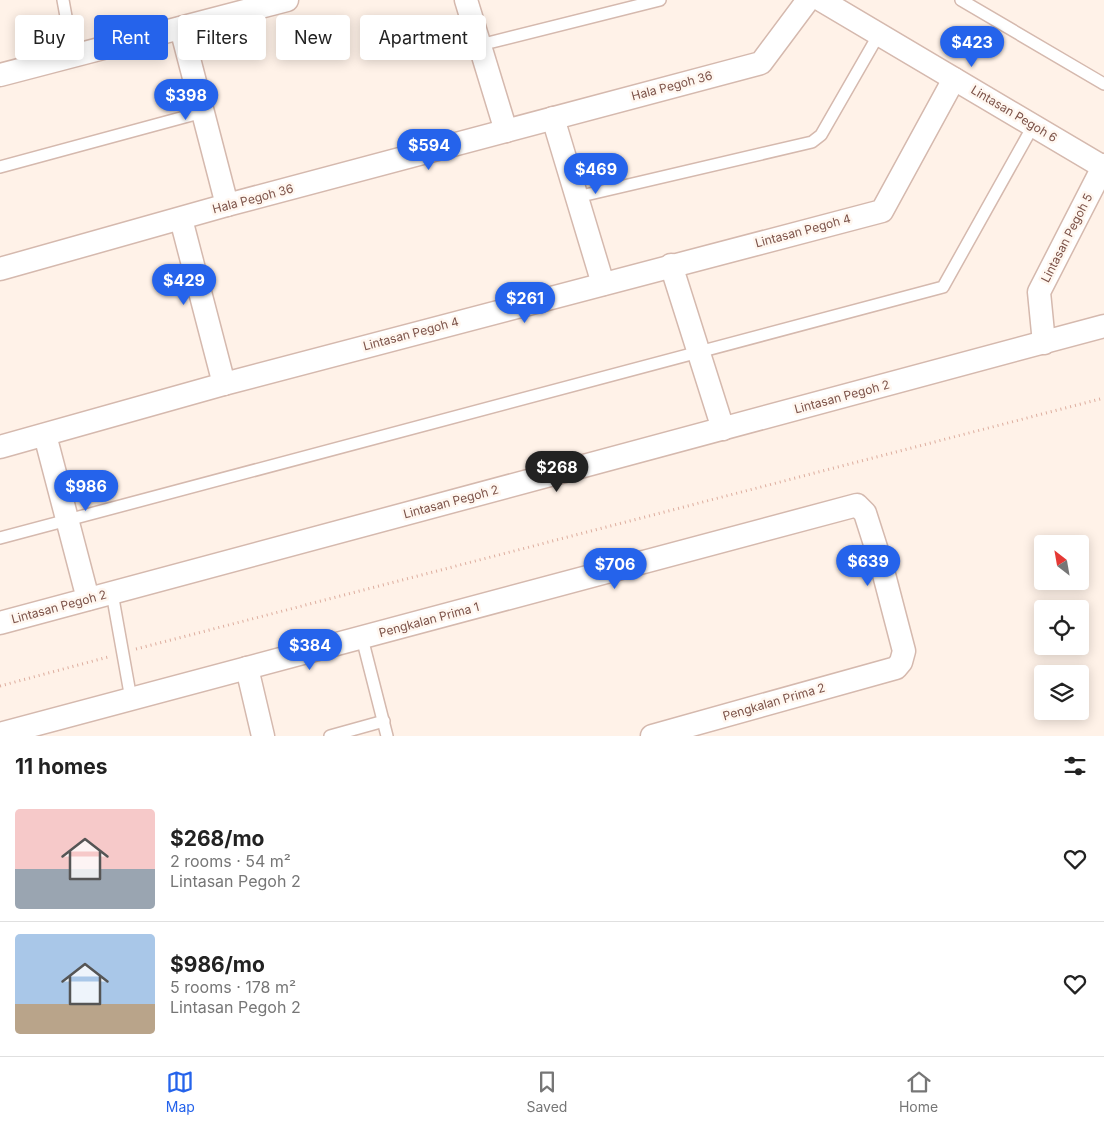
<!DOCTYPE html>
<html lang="en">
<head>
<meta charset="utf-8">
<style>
  body { margin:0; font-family:Inter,sans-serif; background:#f2f2f2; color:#222; height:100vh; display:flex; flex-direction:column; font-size:19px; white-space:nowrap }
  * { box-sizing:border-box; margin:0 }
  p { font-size:16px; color:#767676 }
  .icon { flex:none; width:28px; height:28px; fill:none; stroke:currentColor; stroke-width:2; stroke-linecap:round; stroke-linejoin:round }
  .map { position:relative; height:736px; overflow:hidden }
  .panel { display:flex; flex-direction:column; background:#fff; flex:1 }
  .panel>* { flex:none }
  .hud { position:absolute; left:15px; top:15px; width:500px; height:45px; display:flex; gap:10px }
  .needle { width:32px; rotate:329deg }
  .tools { position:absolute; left:1034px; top:535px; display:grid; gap:10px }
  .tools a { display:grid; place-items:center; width:55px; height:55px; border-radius:5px; background:#fff; box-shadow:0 2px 12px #0003; font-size:25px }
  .price { position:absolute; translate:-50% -42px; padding:0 11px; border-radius:18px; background:#2563eb; color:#fff; font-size:16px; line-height:32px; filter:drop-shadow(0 1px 2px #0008) }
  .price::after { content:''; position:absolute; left:50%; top:30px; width:15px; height:11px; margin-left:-8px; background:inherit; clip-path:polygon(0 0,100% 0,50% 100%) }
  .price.current { background:#222; color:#fff }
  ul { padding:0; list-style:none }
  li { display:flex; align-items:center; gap:15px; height:125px; padding:0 15px }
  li+li { border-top:1px solid #e0e0e0 }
  li span { display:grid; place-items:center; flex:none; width:140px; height:100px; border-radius:5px; color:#555 }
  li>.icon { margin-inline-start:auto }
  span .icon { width:60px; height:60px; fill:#fffc; stroke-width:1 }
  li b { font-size:21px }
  h2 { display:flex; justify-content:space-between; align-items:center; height:60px; padding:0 15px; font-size:21px }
  .pill { padding:0 18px; border-radius:5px; background:#fff; box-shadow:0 2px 12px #0003; font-size:18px; line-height:45px }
  .pill.current { background:#2563eb; color:#fff }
  .menu { display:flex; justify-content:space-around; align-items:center; height:70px; border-top:1px solid #e0e0e0; background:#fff; font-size:14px; color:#767676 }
  .menu a { display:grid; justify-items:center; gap:2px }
  .menu .current { color:#2563eb }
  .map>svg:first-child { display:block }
</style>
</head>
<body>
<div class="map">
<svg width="1104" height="736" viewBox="0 0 1104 736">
  <rect width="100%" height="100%" fill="#fff2e8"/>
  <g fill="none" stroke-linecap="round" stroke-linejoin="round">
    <g stroke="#d5b9ae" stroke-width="14">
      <g id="lane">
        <path d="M63,0L73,55"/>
        <path d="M961,0L1104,84"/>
        <path d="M480,45L660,0"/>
        <path d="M0,167L203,112"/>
        <path d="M577,197L812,142L821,135L879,34"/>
        <path d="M0,538L943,287L1033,126"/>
        <path d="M112,593L131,699"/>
        <path d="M362,638L387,736"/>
        <path d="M330,736L384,721"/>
      </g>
    </g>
    <g stroke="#d5b9ae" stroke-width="25">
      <g id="street">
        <path d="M466,0L506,131"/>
        <path d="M821,0L1103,167"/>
        <path d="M181,28L227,205"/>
        <path d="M0,75L287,0"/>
        <path d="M553,118L603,284"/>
        <path d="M181,219L224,384"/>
        <path d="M671,265L723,429"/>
        <path d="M0,269L227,205L761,63L808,0"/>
        <path d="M1044,343L1039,292L1104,165"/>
        <path d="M45,435L88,599"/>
        <path d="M0,447L224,384L882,211L954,79"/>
        <path d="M0,623L1104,326"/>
        <path d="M247,668L263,736"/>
        <path d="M0,734L857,505L865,513L881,563L904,651L901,662L896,668L652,736"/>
      </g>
    </g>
    <g stroke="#ddad9e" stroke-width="3" stroke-dasharray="1 4" stroke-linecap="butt">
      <path d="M136,649L1104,398"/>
      <path d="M0,686L108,657"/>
    </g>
    <use href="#lane" stroke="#fff" stroke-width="11"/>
    <use href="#street" stroke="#fff" stroke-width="22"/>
  </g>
  <g text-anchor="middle" stroke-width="5" stroke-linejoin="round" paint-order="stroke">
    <g font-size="12" fill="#7c5248" stroke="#fff7f0">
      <text transform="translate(672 86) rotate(-15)" y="4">Hala Pegoh 36</text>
      <text transform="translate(1014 114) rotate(31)" y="4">Lintasan Pegoh 6</text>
      <text transform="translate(253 199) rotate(-15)" y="4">Hala Pegoh 36</text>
      <text transform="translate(803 231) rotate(-15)" y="4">Lintasan Pegoh 4</text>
      <text transform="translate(1067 238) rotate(-63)" y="4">Lintasan Pegoh 5</text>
      <text transform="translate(411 334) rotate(-15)" y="4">Lintasan Pegoh 4</text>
      <text transform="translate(842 397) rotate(-15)" y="4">Lintasan Pegoh 2</text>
      <text transform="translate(451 502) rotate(-15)" y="4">Lintasan Pegoh 2</text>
      <text transform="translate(59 607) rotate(-15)" y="4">Lintasan Pegoh 2</text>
      <text transform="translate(429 620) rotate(-15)" y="4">Pengkalan Prima 1</text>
      <text transform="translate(774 702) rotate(-16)" y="4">Pengkalan Prima 2</text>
    </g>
  </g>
</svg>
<div class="tools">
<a><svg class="needle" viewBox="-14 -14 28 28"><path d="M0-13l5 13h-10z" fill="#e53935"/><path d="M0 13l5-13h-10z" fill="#767676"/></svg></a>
<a><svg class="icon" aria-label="locate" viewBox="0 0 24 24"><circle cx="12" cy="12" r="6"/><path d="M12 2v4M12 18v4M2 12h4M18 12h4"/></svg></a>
<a><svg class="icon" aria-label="layers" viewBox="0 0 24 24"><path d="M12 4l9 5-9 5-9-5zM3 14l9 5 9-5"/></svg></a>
</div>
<b class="price" style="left:972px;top:68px">$423</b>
<b class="price" style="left:186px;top:121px">$398</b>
<b class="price" style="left:429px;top:171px">$594</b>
<b class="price" style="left:596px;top:195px">$469</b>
<b class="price" style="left:184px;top:306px">$429</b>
<b class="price" style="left:525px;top:324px">$261</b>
<b class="price current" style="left:557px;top:493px">$268</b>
<b class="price" style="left:86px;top:512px">$986</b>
<b class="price" style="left:868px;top:587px">$639</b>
<b class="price" style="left:615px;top:590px">$706</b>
<b class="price" style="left:310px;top:671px">$384</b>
<div class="hud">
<a class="pill">Buy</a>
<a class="pill current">Rent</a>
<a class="pill">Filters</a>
<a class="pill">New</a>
<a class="pill">Apartment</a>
</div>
</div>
<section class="panel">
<h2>11 homes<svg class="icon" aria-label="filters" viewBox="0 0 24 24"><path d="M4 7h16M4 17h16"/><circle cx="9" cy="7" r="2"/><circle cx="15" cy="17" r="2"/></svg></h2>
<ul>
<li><span style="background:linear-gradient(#f6c9c9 60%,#9aa5b1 0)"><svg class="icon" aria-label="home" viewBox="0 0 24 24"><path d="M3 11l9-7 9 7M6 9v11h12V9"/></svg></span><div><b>$268/mo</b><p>2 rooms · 54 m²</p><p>Lintasan Pegoh 2</p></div><svg class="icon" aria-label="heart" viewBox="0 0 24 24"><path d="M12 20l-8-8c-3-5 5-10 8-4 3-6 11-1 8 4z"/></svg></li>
<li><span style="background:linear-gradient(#a9c7e8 70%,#b9a48a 0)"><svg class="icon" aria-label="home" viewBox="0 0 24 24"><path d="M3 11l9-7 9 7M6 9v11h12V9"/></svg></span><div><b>$986/mo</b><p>5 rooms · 178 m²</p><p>Lintasan Pegoh 2</p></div><svg class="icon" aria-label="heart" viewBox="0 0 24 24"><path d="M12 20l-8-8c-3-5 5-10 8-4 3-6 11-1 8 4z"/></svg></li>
</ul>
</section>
<nav class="menu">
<a class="current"><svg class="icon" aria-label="map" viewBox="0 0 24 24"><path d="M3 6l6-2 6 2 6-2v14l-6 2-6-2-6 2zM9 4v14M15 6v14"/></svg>Map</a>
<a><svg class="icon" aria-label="saved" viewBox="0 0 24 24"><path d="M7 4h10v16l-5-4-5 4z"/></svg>Saved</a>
<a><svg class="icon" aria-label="home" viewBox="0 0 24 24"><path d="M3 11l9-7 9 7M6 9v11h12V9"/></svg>Home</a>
</nav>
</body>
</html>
